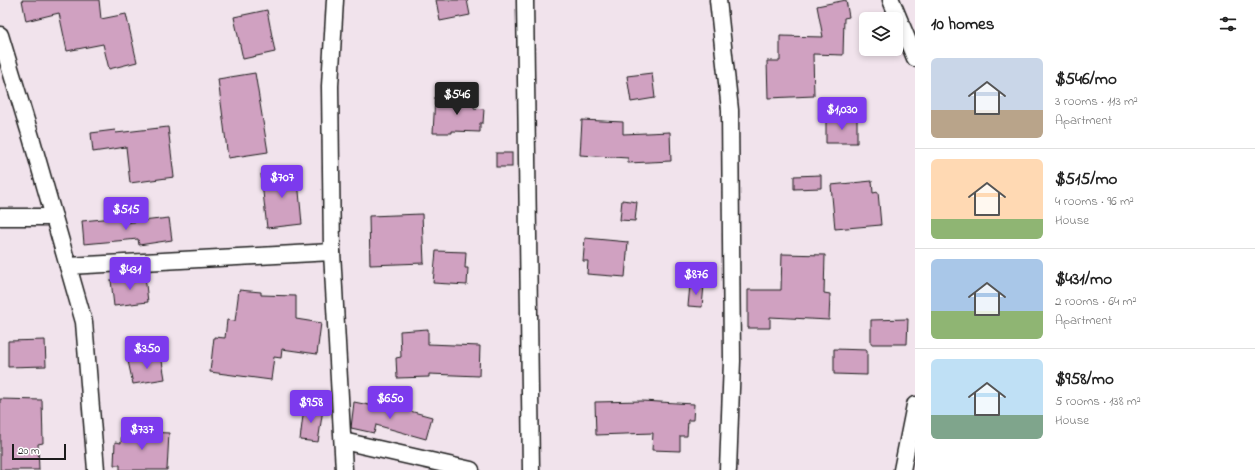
<!DOCTYPE html>
<html lang="en">
<head>
<meta charset="utf-8">
<style>
  body { margin:0; font-family:"Indie Flower",sans-serif; background:#f2f2f2; color:#222; height:100vh; display:flex; flex-direction:column; font-size:15px; white-space:nowrap }
  * { box-sizing:border-box; margin:0 }
  p { font-size:13px; color:#767676 }
  .icon { flex:none; width:22px; height:22px; fill:none; stroke:currentColor; stroke-width:2; stroke-linecap:round; stroke-linejoin:round }
  .map { position:relative; flex:1; overflow:hidden }
  .details { display:flex; flex-direction:column; background:#fff; width:340px }
  .details>* { flex:none }
  .fabs { position:absolute; left:859px; top:12px; display:grid; gap:8px }
  .fabs a { display:grid; place-items:center; width:44px; height:44px; border-radius:6px; background:#fff; box-shadow:0 2px 6px #0003; font-size:20px }
  .scale { position:absolute; left:12px; bottom:10px; width:54px; box-sizing:border-box; padding-left:4px; border:2px solid #1c1c1c; border-top:0; font-size:11px; line-height:14px; white-space:nowrap; color:#1c1c1c; -webkit-text-stroke:3px #fff; paint-order:stroke }
  .price { position:absolute; translate:-50% -34px; padding:0 9px; border-radius:4px; background:#7c3aed; color:#fff; font-size:13px; line-height:26px; filter:drop-shadow(0 1px 2px #0008) }
  .price::after { content:''; position:absolute; left:50%; top:24px; width:12px; height:9px; margin-left:-6px; background:inherit; clip-path:polygon(0 0,100% 0,50% 100%) }
  .price.selected { background:#222; color:#fff }
  ul { padding:0; list-style:none }
  li { display:flex; align-items:center; gap:12px; height:100px; padding:0 16px }
  li+li { border-top:1px solid #e0e0e0 }
  li span { display:grid; place-items:center; flex:none; width:112px; height:80px; border-radius:6px; color:#555 }
  li>.icon { margin-inline-start:auto }
  span .icon { width:48px; height:48px; fill:#fffc; stroke-width:1 }
  li b { font-size:17px }
  h2 { display:flex; justify-content:space-between; align-items:center; height:48px; padding:0 16px; font-size:17px }
  main { display:flex; flex:1; min-height:0 }
  .map>svg:first-child { display:block }
</style>
</head>
<body>
<main>
<div class="map">
<svg width="915" height="470" viewBox="0 0 915 470">
  <rect width="100%" height="100%" fill="#f1e3ec"/>
  <filter id="ink" filterUnits="userSpaceOnUse"><feTurbulence type="fractalNoise" baseFrequency=".025" numOctaves="2"/><feDisplacementMap in="SourceGraphic" scale="8" xChannelSelector="R" yChannelSelector="G"/><feConvolveMatrix kernelMatrix="1 2 1 2 8 2 1 2 1" color-interpolation-filters="sRGB"/></filter>
  <g filter="url(#ink)">
    <g fill="#d0a1c1" stroke="#1c1c1c">
      <path d="M22,0H99L101,19L126,14L137,62L109,69L103,44L67,51L59,13L26,21Z"/>
      <path d="M436,0H467L470,15L440,21Z"/>
      <path d="M846,0L849,17L844,18L843,55L813,54L814,96L768,98L767,61H780V36L823,37L817,6Z"/>
      <path d="M267,10L275,52L243,59L234,17Z"/>
      <path d="M255,73L268,152L228,158L218,79Z"/>
      <path d="M652,73L655,98L631,102L627,76Z"/>
      <path d="M435,97L474,99V108L484,109L483,123H480V132L452,131V133H433Z"/>
      <path d="M857,118V143H826V119Z"/>
      <path d="M582,120L623,122V134L670,132L671,161L628,163V158L580,155Z"/>
      <path d="M168,127L174,177L130,183L126,147L93,152L91,133L115,130L116,133Z"/>
      <rect x="496" y="153" width="16" height="14"/>
      <path d="M297,170L302,224L267,228L261,174Z"/>
      <path d="M821,175V188L794,189V176Z"/>
      <path d="M872,181L873,193L878,192L881,225L835,229L831,185Z"/>
      <path d="M622,200L637,202L635,221L620,220Z"/>
      <path d="M422,214L424,263L370,265L369,216Z"/>
      <path d="M124,217L125,223L169,218L172,240L139,245L138,239L84,244L82,221Z"/>
      <path d="M585,238L628,242L625,277L587,274L588,261H583Z"/>
      <path d="M436,251L466,252L465,268H468L467,285L433,283Z"/>
      <path d="M782,254L825,255L824,293L830,294L829,320L770,317V328H748V290H781Z"/>
      <path d="M145,276L148,302L114,306L111,280Z"/>
      <path d="M690,285H704L702,307L688,306Z"/>
      <path d="M239,290L261,292V295L296,296V319L321,323L317,354L282,349L281,358L274,357L271,380L210,372L214,337L225,338L227,320L235,321Z"/>
      <path d="M908,319L907,344H871V320Z"/>
      <path d="M428,329V344L480,346L479,376L429,374V377L397,378L396,358L401,357L400,331Z"/>
      <path d="M45,340L46,366L8,367V341Z"/>
      <path d="M834,349L867,350V375L834,374Z"/>
      <path d="M161,355L165,379L133,384L128,361Z"/>
      <path d="M0,399L42,400L43,443L38,444L39,470H0Z"/>
      <path d="M642,401L694,404L693,420H688L687,436H680V451L652,450L653,433L596,435L595,402Z"/>
      <path d="M354,402L394,410L395,407L432,417L426,439L376,425L374,433L351,428Z"/>
      <path d="M304,407L323,409L318,442L300,440Z"/>
      <path d="M122,431L169,433L167,470H120V465H114L115,442L121,443Z"/>
    </g>
    <g fill="none" stroke-linecap="round" stroke-linejoin="round">
      <g stroke="#1c1c1c" stroke-width="19">
        <g id="street">
          <path d="M335,0L330,86L332,252L344,470"/>
          <path d="M525,0L531,470"/>
          <path d="M718,0L730,110L732,361L728,470"/>
          <path d="M891,0L915,58"/>
          <path d="M0,35L31,137L84,322L96,470"/>
          <path d="M0,217H54"/>
          <path d="M68,266L332,252"/>
          <path d="M343,441L471,470"/>
          <path d="M902,470L915,405"/>
        </g>
      </g>
      <use href="#street" stroke="#fff" stroke-width="16"/>
    </g>
  </g>
</svg>
<div class="fabs">
<a><svg class="icon" aria-label="layers" viewBox="0 0 24 24"><path d="M12 4l9 5-9 5-9-5zM3 14l9 5 9-5"/></svg></a>
</div>
<div class="scale">20 m</div>
<b class="price selected" style="left:457px;top:116px">$546</b>
<b class="price" style="left:842px;top:131px">$1,030</b>
<b class="price" style="left:282px;top:199px">$707</b>
<b class="price" style="left:126px;top:231px">$515</b>
<b class="price" style="left:130px;top:291px">$431</b>
<b class="price" style="left:696px;top:296px">$876</b>
<b class="price" style="left:147px;top:370px">$350</b>
<b class="price" style="left:390px;top:420px">$650</b>
<b class="price" style="left:311px;top:424px">$958</b>
<b class="price" style="left:142px;top:451px">$737</b>
</div>
<section class="details">
<h2>10 homes<svg class="icon" aria-label="filters" viewBox="0 0 24 24"><path d="M4 7h16M4 17h16"/><circle cx="9" cy="7" r="2"/><circle cx="15" cy="17" r="2"/></svg></h2>
<ul>
<li><span style="background:linear-gradient(#c9d6e8 65%,#b9a48a 0)"><svg class="icon" aria-label="home" viewBox="0 0 24 24"><path d="M3 11l9-7 9 7M6 9v11h12V9"/></svg></span><div><b>$546/mo</b><p>3 rooms · 113 m²</p><p>Apartment</p></div></li>
<li><span style="background:linear-gradient(#ffd9b3 75%,#8fb573 0)"><svg class="icon" aria-label="home" viewBox="0 0 24 24"><path d="M3 11l9-7 9 7M6 9v11h12V9"/></svg></span><div><b>$515/mo</b><p>4 rooms · 96 m²</p><p>House</p></div></li>
<li><span style="background:linear-gradient(#a9c7e8 65%,#8fb573 0)"><svg class="icon" aria-label="home" viewBox="0 0 24 24"><path d="M3 11l9-7 9 7M6 9v11h12V9"/></svg></span><div><b>$431/mo</b><p>2 rooms · 64 m²</p><p>Apartment</p></div></li>
<li><span style="background:linear-gradient(#bfe0f5 70%,#7fa58c 0)"><svg class="icon" aria-label="home" viewBox="0 0 24 24"><path d="M3 11l9-7 9 7M6 9v11h12V9"/></svg></span><div><b>$958/mo</b><p>5 rooms · 138 m²</p><p>House</p></div></li>
</ul>
</section>
</main>
</body>
</html>
